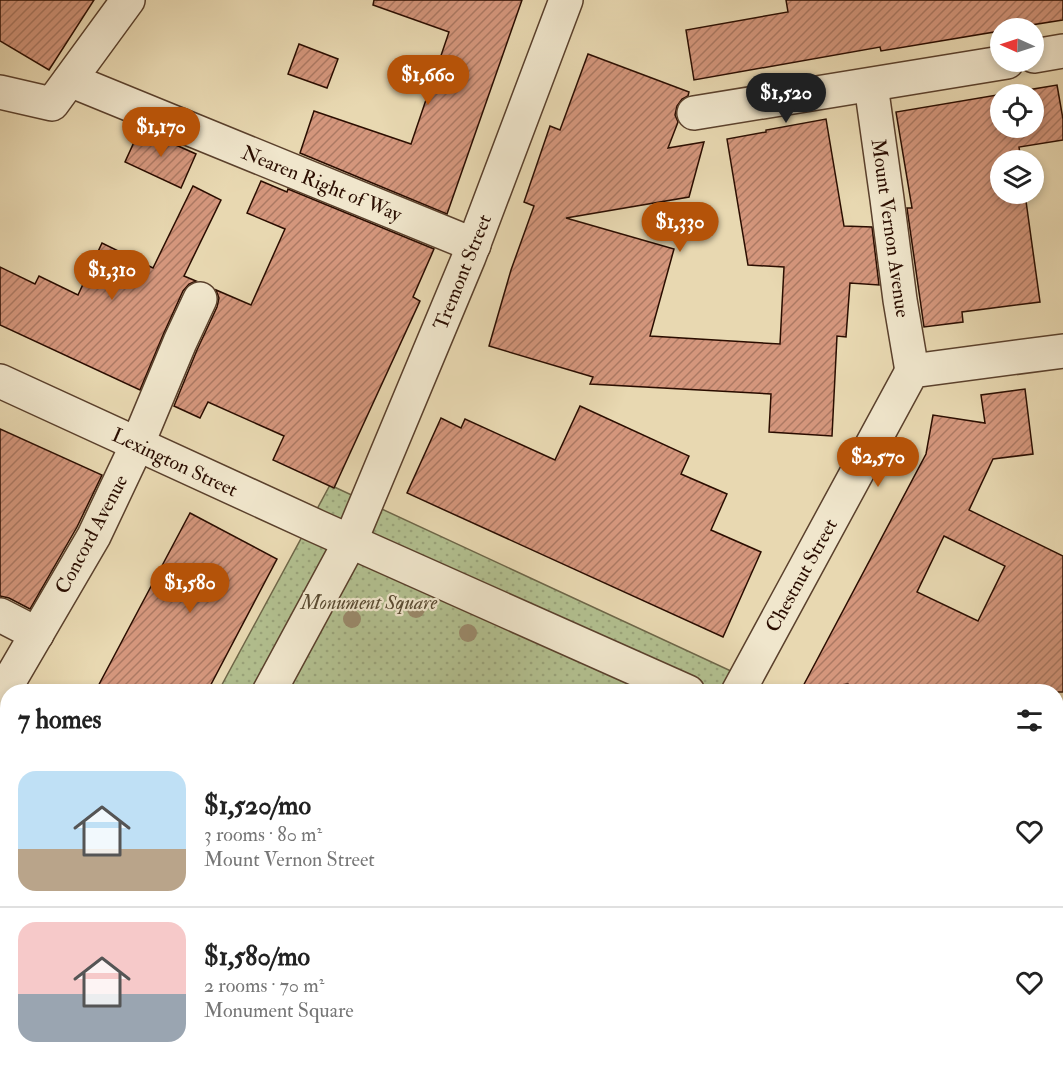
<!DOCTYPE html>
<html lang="en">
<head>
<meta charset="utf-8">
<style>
  body { margin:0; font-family:"IM FELL Double Pica",serif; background:#f2f2f2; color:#222; height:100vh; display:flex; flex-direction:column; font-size:22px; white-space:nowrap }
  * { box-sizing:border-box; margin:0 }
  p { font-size:20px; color:#767676 }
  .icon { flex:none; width:33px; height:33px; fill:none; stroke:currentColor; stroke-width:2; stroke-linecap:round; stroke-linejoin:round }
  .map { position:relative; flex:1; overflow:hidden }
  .panel { position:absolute; left:0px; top:684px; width:1064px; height:384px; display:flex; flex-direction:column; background:#fff; border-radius:24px 24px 0 0; box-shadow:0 3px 9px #0003 }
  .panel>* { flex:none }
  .needle { width:39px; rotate:273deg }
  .buttons { position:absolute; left:990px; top:18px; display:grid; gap:12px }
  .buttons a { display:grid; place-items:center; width:54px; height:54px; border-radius:50%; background:#fff; box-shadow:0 3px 9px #0003; font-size:30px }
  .price { position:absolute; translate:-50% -51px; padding:0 14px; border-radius:21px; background:#b45309; color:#fff; font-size:20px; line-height:39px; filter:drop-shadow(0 2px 3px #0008) }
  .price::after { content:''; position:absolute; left:50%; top:36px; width:18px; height:14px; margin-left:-9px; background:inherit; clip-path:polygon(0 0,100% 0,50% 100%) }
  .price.on { background:#222; color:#fff }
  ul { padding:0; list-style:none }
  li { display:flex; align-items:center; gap:18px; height:150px; padding:0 18px }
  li+li { border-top:2px solid #e0e0e0 }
  li span { display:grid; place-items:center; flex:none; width:168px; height:120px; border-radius:18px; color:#555 }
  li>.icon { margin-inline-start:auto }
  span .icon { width:72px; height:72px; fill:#fffc; stroke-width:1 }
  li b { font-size:26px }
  h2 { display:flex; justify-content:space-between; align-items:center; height:72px; padding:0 18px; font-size:26px }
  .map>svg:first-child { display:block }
</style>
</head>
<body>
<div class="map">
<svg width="1063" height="1068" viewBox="0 0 1063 1068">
  <defs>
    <pattern id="park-dots" width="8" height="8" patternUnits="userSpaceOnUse" patternTransform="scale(1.5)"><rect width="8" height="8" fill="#b2bf8f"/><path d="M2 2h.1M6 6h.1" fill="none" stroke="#99a37a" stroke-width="1.8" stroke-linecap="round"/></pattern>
    <pattern id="building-hatch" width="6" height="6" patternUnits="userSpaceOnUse" patternTransform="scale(1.5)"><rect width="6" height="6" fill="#d4967c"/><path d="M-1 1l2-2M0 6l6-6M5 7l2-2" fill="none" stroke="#ac7963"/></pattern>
  </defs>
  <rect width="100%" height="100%" fill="#e8d8b1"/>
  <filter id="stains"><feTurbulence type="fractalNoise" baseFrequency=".00333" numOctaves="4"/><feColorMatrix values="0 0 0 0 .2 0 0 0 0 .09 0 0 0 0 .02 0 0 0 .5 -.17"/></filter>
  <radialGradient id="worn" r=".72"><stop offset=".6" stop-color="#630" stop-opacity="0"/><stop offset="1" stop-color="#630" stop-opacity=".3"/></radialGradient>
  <g fill="url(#park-dots)" stroke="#6e6648" stroke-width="1.5">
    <path d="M330,485L774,691L218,692Z"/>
    <path d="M1056,822L1063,826V1068H15L19,1060H1056Z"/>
  </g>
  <g fill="url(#building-hatch)" stroke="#2a0d00" stroke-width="1.5" fill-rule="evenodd">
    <path d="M0,0H94L49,70L0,41Z"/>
    <path d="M374,0H522L447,214L300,153L314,111L411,144L449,32L373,5Z"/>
    <path d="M786,0H1063V20L1012,28H1000V31L881,51L880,47L694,80L686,30L788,12Z"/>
    <path d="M299,44L338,59L327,88L288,74Z"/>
    <path d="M588,54L689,92L688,96L682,99L677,106L675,115L678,122L668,148L704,142L689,197L566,218L674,249L650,336L780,344L784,267L748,265L727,139L766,132V130L826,119L844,226L872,227L879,285L850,283L846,337L837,336L832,436L769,432L771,394L590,384L593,377L489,346L511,270L534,206L524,202L550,126L560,130Z"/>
    <path d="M1057,85L1063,119V140L1019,147L1021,160H1000V194H1025L1040,302L962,312L963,322L924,327L907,208H912L896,112ZM1000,94H1034V128H1000Z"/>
    <path d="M140,129L196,154L181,188L125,162Z"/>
    <path d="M261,181L287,192L288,189L434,249L413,297L420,301L334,488L273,460L284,436L208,402L200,418L174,406L197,350L217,307L219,298L216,290L251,305L285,229L247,213Z"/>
    <path d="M193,186L221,200L184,276L196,281L189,284L183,291L163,335L140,390L0,325V267L35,284L39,276L78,295L102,243L153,268Z"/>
    <path d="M1025,389L1033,454L993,459L969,510L1063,556V692H853L848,684L801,690L926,454L933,415L985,423L981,395ZM944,536L1005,566L978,621L917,592Z"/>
    <path d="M580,406L689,456L681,474L727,494L711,530L761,552L723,637L407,493L441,418L461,428L465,419L555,460Z"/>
    <path d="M0,429L102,475L77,527L30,609L9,598L0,596Z"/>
    <path d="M190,513L277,559L207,692H95Z"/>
  </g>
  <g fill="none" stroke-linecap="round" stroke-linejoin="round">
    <g stroke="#5a402c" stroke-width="36">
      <g id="minor">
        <path d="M1034,56L1063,51"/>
        <path d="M70,80L474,245"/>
        <path d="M871,85L887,199L900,300L912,371"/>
        <path d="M0,92L52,104L128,0"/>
        <path d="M694,113L1007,62"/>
        <path d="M0,381L318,527L688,692"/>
        <path d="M0,615L37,634"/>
        <path d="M269,692L350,542L469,257L566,0"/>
        <path d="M738,692L912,371L1063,351"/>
        <path d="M0,697L94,536L137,445L180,342L200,299"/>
        <path d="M0,839L8,842"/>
        <path d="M1056,865L1063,868"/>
        <path d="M69,1068L73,1060"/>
      </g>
    </g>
    <g stroke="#2a0d00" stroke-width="4" stroke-dasharray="1.5 3" stroke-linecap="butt">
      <path d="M292,1062L308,1068"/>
      <path d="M616,1068L619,1060"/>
      <path d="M872,1068L876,1060"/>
      <path d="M935,1068V1060"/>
    </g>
    <use href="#minor" stroke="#f0e6cc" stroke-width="33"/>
  </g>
  <g fill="#9a8a6b">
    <circle cx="416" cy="609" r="9"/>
    <circle cx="352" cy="619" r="9"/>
    <circle cx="468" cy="633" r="9"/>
  </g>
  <g text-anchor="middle" stroke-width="4.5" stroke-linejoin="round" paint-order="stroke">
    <g font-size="20" fill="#2a0d00" stroke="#f0e6cc">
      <text transform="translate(322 183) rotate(22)" y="7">Nearen Right of Way</text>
      <text transform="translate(891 228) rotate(82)" y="7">Mount Vernon Avenue</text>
      <text transform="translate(462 272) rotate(-68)" y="7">Tremont Street</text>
      <text transform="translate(175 462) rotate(25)" y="7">Lexington Street</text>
      <text transform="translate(91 534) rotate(-62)" y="7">Concord Avenue</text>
      <text transform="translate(801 575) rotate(-61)" y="7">Chestnut Street</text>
    </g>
    <g font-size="20" font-style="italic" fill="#5a4b32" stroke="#f0e6cc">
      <text x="369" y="609">Monument Square</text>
    </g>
  </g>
  <rect width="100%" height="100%" filter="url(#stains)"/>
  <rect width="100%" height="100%" fill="url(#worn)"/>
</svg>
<div class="buttons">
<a><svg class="needle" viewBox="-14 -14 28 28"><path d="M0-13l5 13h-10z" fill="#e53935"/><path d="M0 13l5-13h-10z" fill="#767676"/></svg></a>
<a><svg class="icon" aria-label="locate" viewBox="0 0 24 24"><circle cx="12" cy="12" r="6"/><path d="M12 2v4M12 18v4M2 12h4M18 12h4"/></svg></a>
<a><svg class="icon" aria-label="layers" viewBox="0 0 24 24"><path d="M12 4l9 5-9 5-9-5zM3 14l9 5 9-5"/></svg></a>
</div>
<b class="price" style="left:428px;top:106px">$1,660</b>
<b class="price on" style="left:786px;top:124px">$1,520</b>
<b class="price" style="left:161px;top:158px">$1,170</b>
<b class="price" style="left:680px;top:253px">$1,330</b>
<b class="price" style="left:112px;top:301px">$1,310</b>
<b class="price" style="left:878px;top:488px">$2,570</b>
<b class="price" style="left:190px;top:614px">$1,580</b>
<section class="panel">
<h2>7 homes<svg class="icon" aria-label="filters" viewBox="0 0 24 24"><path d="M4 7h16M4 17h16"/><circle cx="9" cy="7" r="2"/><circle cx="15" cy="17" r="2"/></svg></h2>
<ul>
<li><span style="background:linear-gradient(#bfe0f5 65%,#b9a48a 0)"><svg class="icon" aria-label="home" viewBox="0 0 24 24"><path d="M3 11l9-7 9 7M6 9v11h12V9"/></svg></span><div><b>$1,520/mo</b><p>3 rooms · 80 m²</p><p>Mount Vernon Street</p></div><svg class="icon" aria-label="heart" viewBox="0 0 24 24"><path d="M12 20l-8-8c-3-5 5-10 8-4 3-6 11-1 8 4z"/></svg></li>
<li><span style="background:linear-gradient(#f6c9c9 60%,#9aa5b1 0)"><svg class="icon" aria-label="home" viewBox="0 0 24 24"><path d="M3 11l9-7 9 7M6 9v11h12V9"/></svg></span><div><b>$1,580/mo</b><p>2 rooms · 70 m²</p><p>Monument Square</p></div><svg class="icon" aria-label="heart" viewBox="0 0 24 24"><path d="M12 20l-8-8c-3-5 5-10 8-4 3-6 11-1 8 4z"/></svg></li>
</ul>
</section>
</div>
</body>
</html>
